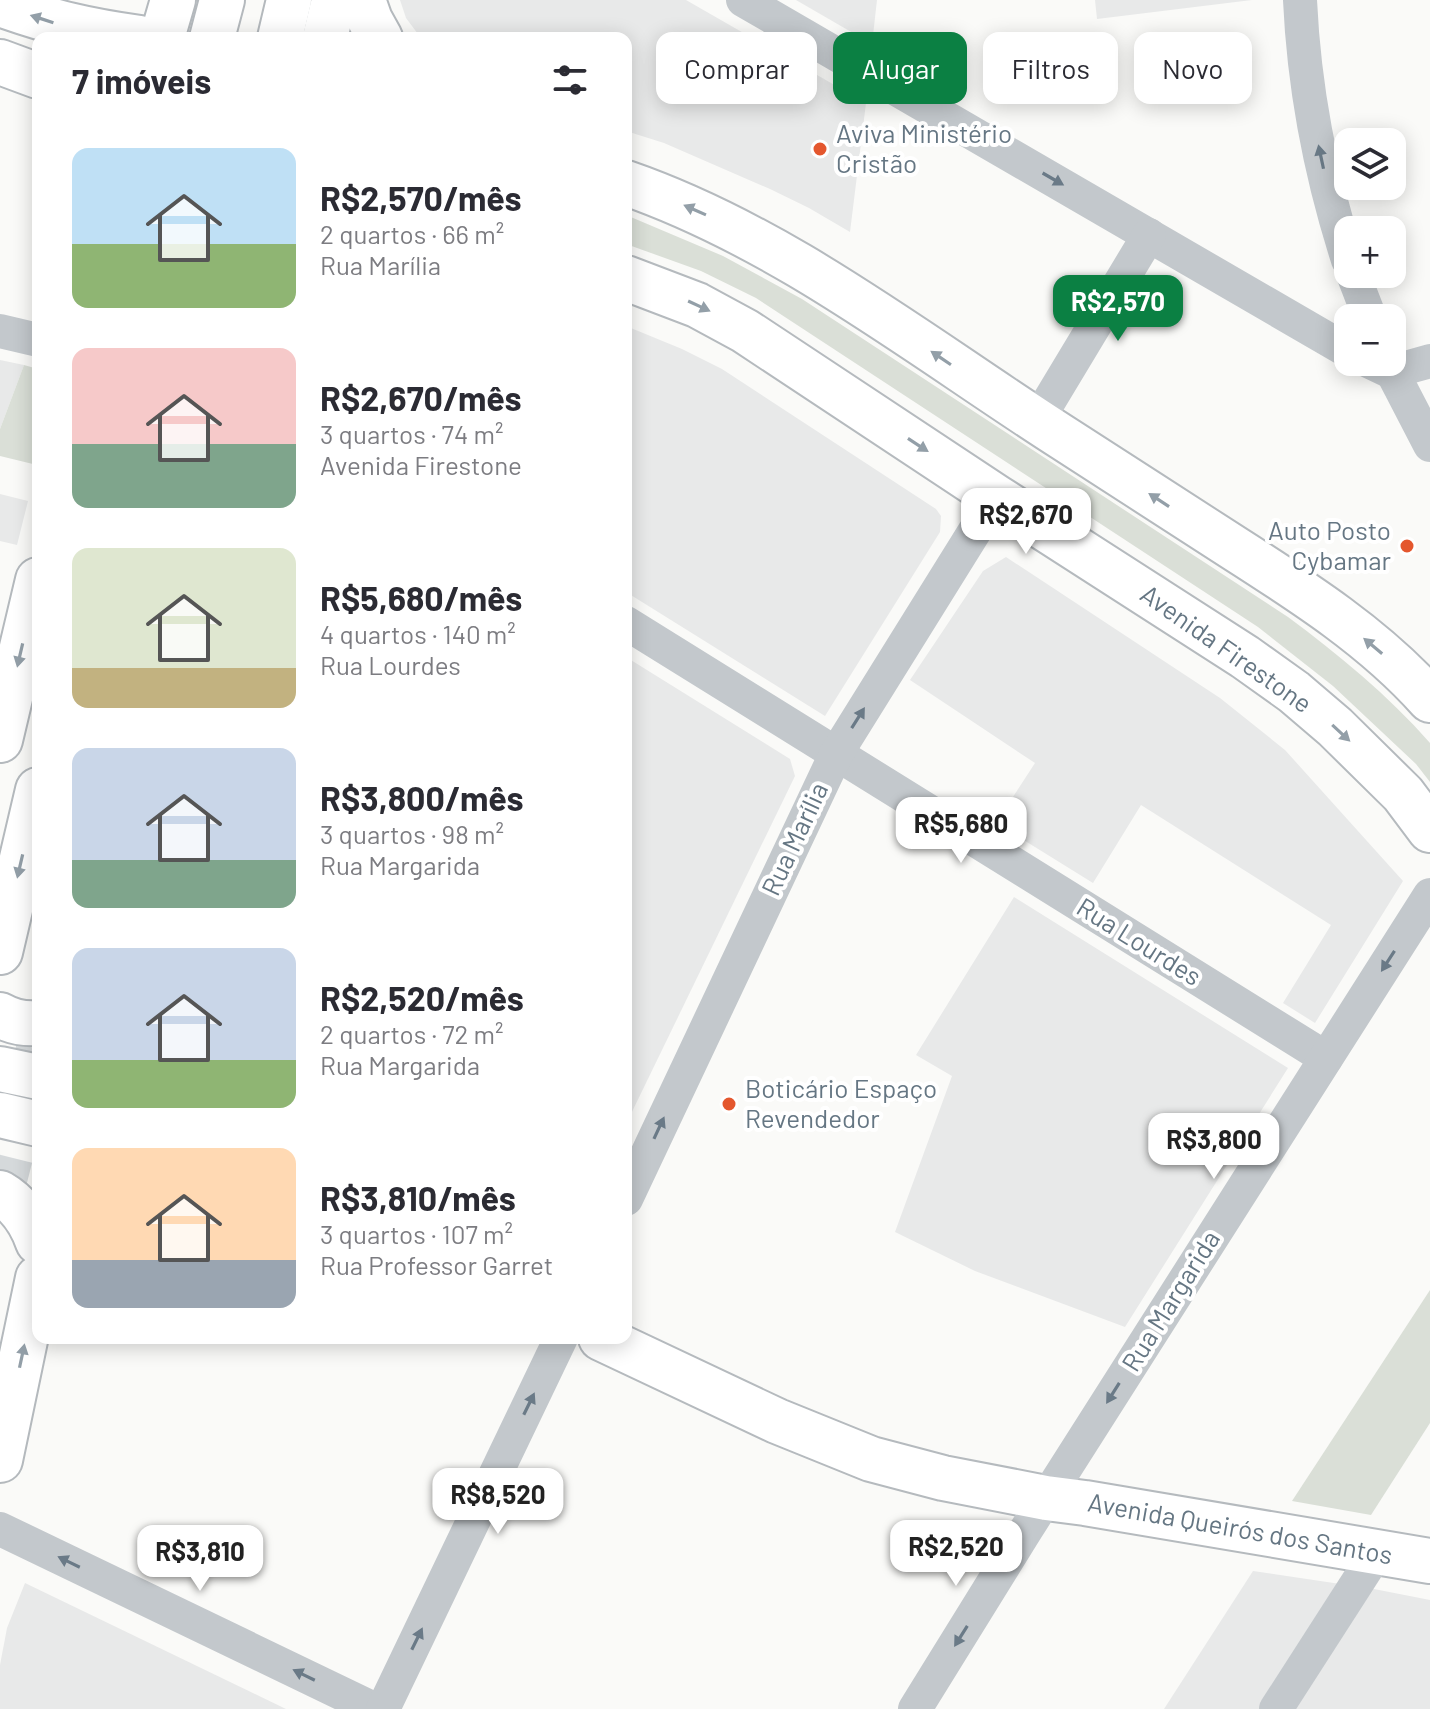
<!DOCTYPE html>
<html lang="pt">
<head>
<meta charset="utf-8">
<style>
  body { margin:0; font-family:Barlow,sans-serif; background:#f2f2f3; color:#2b2b33; height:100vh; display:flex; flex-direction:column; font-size:30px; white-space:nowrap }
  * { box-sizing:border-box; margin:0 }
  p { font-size:26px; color:#7c7c81 }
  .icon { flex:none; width:44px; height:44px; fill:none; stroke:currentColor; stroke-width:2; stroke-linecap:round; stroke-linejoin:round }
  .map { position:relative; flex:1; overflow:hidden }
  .drawer { position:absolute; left:32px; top:32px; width:600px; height:1312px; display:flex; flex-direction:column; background:#fff; border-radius:16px; box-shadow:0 4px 20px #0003 }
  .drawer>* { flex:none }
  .hud { position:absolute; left:656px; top:32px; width:654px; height:72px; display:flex; gap:16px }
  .tools { position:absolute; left:1334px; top:128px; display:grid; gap:16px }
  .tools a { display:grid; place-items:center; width:72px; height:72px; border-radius:16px; background:#fff; box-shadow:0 4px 20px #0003; font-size:40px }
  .price { position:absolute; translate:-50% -68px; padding:0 18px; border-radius:16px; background:#fff; color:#222; font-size:26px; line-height:52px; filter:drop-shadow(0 2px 4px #0008) }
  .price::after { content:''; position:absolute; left:50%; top:48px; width:24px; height:18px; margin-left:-12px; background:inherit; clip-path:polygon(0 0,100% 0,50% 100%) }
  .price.on { background:#0b8043; color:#fff }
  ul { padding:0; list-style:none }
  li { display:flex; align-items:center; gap:24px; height:200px; padding:0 40px }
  li span { display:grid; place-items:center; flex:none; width:224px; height:160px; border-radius:16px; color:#555 }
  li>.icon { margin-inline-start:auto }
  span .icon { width:96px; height:96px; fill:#fffc; stroke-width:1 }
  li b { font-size:34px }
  h2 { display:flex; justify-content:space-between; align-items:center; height:96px; padding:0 40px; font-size:34px }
  .chip { padding:0 28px; border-radius:16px; background:#fff; box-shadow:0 4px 20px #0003; font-size:28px; line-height:72px }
  .chip.on { background:#0b8043; color:#fff }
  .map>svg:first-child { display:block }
</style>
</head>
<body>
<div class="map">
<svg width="1430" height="1709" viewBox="0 0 1430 1709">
  <rect width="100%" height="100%" fill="#fafaf8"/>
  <g fill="#e8e9e9">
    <path d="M400,0H686L866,103L850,232L809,208L770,189L664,143L626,131V38H421L406,18Z"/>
    <path d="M796,0H877L872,44Z"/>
    <path d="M1095,0H1252L1097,19Z"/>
    <path d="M626,326L682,349L722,369L936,509L941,516L940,532L825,716L626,592Z"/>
    <path d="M0,360L24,365L0,429Z"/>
    <path d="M0,494L28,501L17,545L0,541Z"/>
    <path d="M1006,557L1220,698L1285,750L1403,881L1315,1023L1283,1003L1331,925L1141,805L1093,883L996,823L1035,763L910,680L983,571Z"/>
    <path d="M626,657L790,759L795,776L629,1118L626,1117Z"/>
    <path d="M1014,897L1288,1068L1125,1327L975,1271L895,1232L952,1076L916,1055Z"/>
    <path d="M1253,1571L1374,1589L1430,1600V1709H1164Z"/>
    <path d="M25,1583L286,1709H0V1665L7,1628Z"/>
  </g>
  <g fill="#dadfd7">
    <path d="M626,215L723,256L802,299L1288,617C1339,655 1388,695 1430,743V782L1416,764L1333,686L1258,627L756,298L701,271L626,244Z"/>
    <path d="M24,365L38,369L37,465L0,456V429Z"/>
    <path d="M1430,1290V1423L1371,1515L1292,1501Z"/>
  </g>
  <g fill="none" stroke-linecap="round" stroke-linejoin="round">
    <path stroke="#d5d9db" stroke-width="44" stroke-dasharray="44 22" stroke-linecap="butt" d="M0,1200L38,1049"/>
    <g stroke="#b5babe" stroke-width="48">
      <g id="major">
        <path d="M0,4C50,22 88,31 140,38"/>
        <path d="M0,62L38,76"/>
        <path d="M626,183C785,238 924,349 1065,439C1121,475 1178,512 1234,548C1303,592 1375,638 1430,700"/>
        <path d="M626,278L697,305L745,331L996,497L1245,657L1294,692L1335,727L1403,794L1430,830"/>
        <path d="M0,1069L38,1077"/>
        <path d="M0,1115L38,1124"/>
        <path d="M601,1338L777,1421L871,1459L943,1478L1046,1498L1085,1503L1430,1561"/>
      </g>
    </g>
    <g stroke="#b4b9bd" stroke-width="48">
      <g id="highway">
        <path d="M363,0L370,20L380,38"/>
        <path d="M162,38L173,0"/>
        <path d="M212,38L222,0"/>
        <path d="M280,38L289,0"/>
        <path d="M325,38L334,0"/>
        <path d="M0,740L38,580"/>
        <path d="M0,952L38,790"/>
        <path d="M0,1015C12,1022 25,1024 38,1023"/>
        <path d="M0,1193C19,1204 31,1222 38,1242"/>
        <path d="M0,1460L38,1278"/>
      </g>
    </g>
    <g stroke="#c3c8cc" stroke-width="34">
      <path d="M743,0L1348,351"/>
      <path d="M1300,0C1304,88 1321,176 1348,260"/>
      <path d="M1353,274L1370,318"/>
      <path d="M0,331L38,340"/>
      <path d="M1370,362L1391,372L1430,361"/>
      <path d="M1387,362L1430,445"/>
      <path d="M1037,421L1149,235"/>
      <path d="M626,623L1326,1058"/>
      <path d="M626,1199L836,754L996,497"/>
      <path d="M0,1529L374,1709"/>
      <path d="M383,1709L561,1338"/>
      <path d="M915,1709L1024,1533L1430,895"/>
      <path d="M1276,1709L1377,1552"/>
    </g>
    <use href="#major" stroke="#fff" stroke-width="44"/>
    <use href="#highway" stroke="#fff" stroke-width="44"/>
  </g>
  <defs><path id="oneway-solid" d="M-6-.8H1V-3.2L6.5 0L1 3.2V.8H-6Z" transform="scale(2)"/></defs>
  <g fill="#939fa8">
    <use href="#oneway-solid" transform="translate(42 19) rotate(-162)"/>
    <use href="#oneway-solid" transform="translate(695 210) rotate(-156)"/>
    <use href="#oneway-solid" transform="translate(699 306) rotate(25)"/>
    <use href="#oneway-solid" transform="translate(941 358) rotate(-146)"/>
    <use href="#oneway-solid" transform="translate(918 445) rotate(33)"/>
    <use href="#oneway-solid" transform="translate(1159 500) rotate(-147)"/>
    <use href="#oneway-solid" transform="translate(1373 646) rotate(-140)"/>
    <use href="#oneway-solid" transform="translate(20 655) rotate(103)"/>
    <use href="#oneway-solid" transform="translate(1341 733) rotate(43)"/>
    <use href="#oneway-solid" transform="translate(20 866) rotate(103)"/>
    <use href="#oneway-solid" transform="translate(22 1356) rotate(-78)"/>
  </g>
  <g fill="#6a7a87">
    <use href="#oneway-solid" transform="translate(1321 157) rotate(-102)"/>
    <use href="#oneway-solid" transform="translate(1053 179) rotate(30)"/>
    <use href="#oneway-solid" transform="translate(858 718) rotate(-58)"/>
    <use href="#oneway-solid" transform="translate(1388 961) rotate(123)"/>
    <use href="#oneway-solid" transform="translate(659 1128) rotate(-65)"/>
    <use href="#oneway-solid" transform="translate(1113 1393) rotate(122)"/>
    <use href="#oneway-solid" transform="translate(529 1404) rotate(-64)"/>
    <use href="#oneway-solid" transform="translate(69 1562) rotate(-154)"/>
    <use href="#oneway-solid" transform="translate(961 1636) rotate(122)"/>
    <use href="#oneway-solid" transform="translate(417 1639) rotate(-64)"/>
    <use href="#oneway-solid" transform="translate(304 1675) rotate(-154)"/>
  </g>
  <g fill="#e4572e" stroke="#fff" stroke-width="3">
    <circle cx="820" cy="149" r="8"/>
    <circle cx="1407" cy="546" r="8"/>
    <circle cx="729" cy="1104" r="8"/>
  </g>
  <g text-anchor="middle" stroke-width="8" stroke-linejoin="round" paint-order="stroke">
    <g font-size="26" fill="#657683" stroke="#fff" text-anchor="start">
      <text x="836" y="143">Aviva Ministério<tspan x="836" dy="30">Cristão</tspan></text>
      <text x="1391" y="540" text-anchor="end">Auto Posto<tspan x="1391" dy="30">Cybamar</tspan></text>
      <text x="745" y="1098">Boticário Espaço<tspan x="745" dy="30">Revendedor</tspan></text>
    </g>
    <g font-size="26" fill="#657683" stroke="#fff">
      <text transform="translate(1226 649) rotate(35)" y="9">Avenida Firestone</text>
      <text transform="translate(795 839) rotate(-65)" y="9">Rua Marília</text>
      <text transform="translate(1139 942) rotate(32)" y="9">Rua Lourdes</text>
      <text transform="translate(1171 1301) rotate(-58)" y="9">Rua Margarida</text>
      <text transform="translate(1240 1529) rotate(10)" y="9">Avenida Queirós dos Santos</text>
    </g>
  </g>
</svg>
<div class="tools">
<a><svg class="icon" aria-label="layers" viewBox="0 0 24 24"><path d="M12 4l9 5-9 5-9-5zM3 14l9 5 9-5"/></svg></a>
<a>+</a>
<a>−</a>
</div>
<b class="price on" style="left:1118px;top:343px">R$2,570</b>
<b class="price" style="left:1026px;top:556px">R$2,670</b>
<b class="price" style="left:961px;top:865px">R$5,680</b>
<b class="price" style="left:1214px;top:1181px">R$3,800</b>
<b class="price" style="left:498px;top:1536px">R$8,520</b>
<b class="price" style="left:956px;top:1588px">R$2,520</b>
<b class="price" style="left:200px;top:1593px">R$3,810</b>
<div class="hud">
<a class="chip">Comprar</a>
<a class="chip on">Alugar</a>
<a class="chip">Filtros</a>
<a class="chip">Novo</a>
</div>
<section class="drawer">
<h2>7 imóveis<svg class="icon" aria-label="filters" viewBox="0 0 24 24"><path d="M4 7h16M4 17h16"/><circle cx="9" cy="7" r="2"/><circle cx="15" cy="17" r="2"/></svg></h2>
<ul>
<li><span style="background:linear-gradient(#bfe0f5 60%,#8fb573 0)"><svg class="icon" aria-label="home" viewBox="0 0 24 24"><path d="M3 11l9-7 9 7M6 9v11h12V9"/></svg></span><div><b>R$2,570/mês</b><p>2 quartos · 66 m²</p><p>Rua Marília</p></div></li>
<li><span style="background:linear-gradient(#f6c9c9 60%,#7fa58c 0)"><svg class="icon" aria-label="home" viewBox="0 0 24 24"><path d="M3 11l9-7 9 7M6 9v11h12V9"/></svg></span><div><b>R$2,670/mês</b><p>3 quartos · 74 m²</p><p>Avenida Firestone</p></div></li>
<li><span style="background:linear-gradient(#dfe7d0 75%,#c2b280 0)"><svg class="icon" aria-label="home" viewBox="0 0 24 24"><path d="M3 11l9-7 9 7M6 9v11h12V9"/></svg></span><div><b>R$5,680/mês</b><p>4 quartos · 140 m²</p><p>Rua Lourdes</p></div></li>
<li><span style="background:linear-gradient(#c9d6e8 70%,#7fa58c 0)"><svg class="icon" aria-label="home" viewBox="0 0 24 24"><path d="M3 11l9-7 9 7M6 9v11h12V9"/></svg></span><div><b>R$3,800/mês</b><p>3 quartos · 98 m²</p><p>Rua Margarida</p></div></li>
<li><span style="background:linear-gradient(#c9d6e8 70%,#8fb573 0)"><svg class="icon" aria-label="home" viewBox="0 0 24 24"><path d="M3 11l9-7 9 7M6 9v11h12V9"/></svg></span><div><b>R$2,520/mês</b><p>2 quartos · 72 m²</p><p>Rua Margarida</p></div></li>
<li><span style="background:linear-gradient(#ffd9b3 70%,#9aa5b1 0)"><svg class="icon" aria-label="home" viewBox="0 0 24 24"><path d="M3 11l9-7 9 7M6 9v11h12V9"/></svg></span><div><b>R$3,810/mês</b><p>3 quartos · 107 m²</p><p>Rua Professor Garret</p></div></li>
</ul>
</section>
</div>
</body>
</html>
